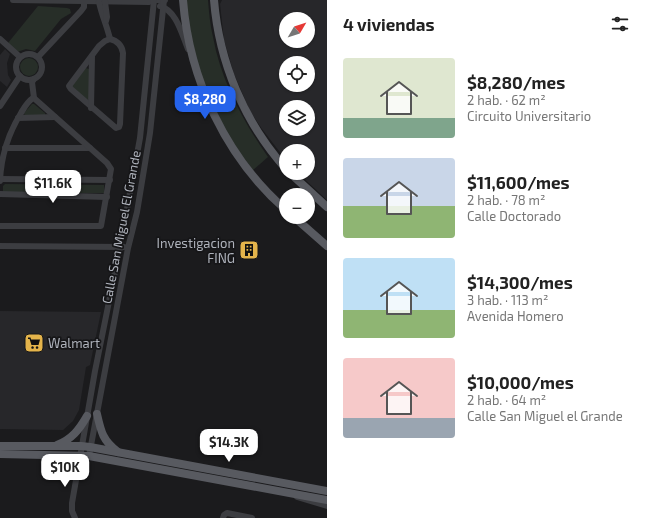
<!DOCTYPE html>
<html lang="es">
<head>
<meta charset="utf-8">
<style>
  body { margin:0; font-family:"Exo 2",sans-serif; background:#f6f6f6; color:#222; height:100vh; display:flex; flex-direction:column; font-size:15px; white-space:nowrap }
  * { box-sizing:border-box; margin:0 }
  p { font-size:13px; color:#767676 }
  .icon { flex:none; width:22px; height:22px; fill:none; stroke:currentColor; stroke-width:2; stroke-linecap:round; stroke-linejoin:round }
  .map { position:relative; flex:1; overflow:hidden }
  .sheet { display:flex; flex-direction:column; background:#fff; width:320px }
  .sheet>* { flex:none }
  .needle { width:26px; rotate:51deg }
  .fabs { position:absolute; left:279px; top:12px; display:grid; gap:8px }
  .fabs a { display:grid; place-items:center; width:36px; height:36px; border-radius:50%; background:#fff; box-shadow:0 1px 3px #0004; font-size:20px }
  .price { position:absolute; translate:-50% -34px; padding:0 9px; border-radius:8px; background:#fff; color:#222; font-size:13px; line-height:26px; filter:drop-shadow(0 1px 2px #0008) }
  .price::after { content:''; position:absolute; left:50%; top:24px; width:12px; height:9px; margin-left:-6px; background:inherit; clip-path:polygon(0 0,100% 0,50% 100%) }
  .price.selected { background:#2563eb; color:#fff }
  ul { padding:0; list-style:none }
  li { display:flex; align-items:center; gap:12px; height:100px; padding:0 16px }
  li span { display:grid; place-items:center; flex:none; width:112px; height:80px; border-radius:4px; color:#555 }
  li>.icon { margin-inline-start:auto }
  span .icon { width:48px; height:48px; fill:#fffc; stroke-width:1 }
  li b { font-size:17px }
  h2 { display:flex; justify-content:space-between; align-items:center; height:48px; padding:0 16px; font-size:17px }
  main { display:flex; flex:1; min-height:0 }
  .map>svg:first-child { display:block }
</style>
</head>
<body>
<main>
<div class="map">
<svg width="327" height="518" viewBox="0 0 327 518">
  <rect width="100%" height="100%" fill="#1b1b1d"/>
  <g fill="#27272a" fill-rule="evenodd">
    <path d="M222,0H327V200L298,173H308V151H286V160L262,129L250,111L234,74L224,40L220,4ZM286,19H308V41H286ZM286,63H308V85H286ZM286,107H308V129H286Z"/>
    <path d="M5,49L10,54L7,63L8,75L11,80L7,87L0,81V55Z"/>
    <path d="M0,311L101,312L90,365L86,367L79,410L73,421L63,430L0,429Z"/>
  </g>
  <g fill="#272e28">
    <path d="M184,0H208C209,12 210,25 213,37C221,81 243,121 268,157L253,170L229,138L199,73Z"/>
    <path d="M38,6L67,8L70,9L71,13L61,19L35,51L26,49L17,52L8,43Z"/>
    <circle cx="29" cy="67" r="9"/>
    <path d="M86,68L89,69L91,73L89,99L87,100L71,86Z"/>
    <path d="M32,104H34L45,113V115L25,116L24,113Z"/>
    <path d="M5,184L104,185V193H6L3,192V186Z"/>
  </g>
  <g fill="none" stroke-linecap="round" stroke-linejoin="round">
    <g stroke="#3c3d41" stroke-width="6">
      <path d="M13,0L149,2L154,0H165"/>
      <path d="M99,2C102,16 107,26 110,39"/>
      <path d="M105,2L107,17L106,21"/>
      <path d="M160,6C177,11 182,35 188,49"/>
      <path d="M0,39L20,57"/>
      <path d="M110,39C118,41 122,46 123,53L120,124L119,127L116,128L71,89L69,86L99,46L105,41Z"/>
      <circle cx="29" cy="67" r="13"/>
      <path d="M38,57L81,11L84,7V0"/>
      <path d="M34,98L32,82L34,79"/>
      <path d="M0,106L20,76"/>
      <path d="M91,108L92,56"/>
      <path d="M18,118L55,117"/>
      <path d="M5,148H90"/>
      <path d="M0,179L110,180"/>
      <path d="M0,181C1,157 8,134 21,113C24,108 27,102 33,98L35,99L107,163L111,169L101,226H0"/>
      <path d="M0,194L107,197"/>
      <path d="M0,246L124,247"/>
      <path d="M89,456L128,248L137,212L150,133L164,0"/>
      <path d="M297,497L327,506"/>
      <path d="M75,518L72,511V503L95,371L120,247L140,138L154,0"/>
      <path d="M223,518L224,515L227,513L252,518"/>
    </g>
    <g stroke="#585a60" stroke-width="8">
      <path d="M183,0C189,79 226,158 286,210"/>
      <path d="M214,0C219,62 244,122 286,169"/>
      <path d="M290,173L327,207"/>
      <path d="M294,217L327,246"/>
      <path d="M97,414C101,432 103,441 118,452"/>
      <path d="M57,445C72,439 79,430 87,416"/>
      <path d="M0,446H81L90,447L327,491"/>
      <path d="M0,454L89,456L327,500"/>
    </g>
  </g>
  <defs>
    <g id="building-square" transform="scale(1)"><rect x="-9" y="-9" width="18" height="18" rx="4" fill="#e4b44b" stroke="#161618"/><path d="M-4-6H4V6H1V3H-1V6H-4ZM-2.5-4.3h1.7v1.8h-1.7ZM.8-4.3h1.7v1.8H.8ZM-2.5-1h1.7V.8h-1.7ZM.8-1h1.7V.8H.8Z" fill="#111"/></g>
    <g id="supermarket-square" transform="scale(1)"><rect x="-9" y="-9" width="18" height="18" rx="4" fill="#e4b44b" stroke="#161618"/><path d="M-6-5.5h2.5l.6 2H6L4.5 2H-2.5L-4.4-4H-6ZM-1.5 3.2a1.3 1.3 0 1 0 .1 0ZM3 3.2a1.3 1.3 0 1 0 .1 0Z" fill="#111"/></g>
  </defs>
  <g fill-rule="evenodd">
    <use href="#building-square" x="249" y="250"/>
    <use href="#supermarket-square" x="34" y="343"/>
  </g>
  <g text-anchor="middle" stroke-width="3.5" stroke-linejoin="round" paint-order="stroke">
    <g font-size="13" fill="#aeb2bb" stroke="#161618">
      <text transform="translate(121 227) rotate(-79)" y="5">Calle San Miguel El Grande</text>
    </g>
    <g font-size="13" fill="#aeb2bb" stroke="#161618" text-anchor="end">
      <text x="235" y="248">Investigacion<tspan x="235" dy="15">FING</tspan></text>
      <text x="48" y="348" text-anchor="start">Walmart</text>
    </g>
  </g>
</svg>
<div class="fabs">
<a><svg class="needle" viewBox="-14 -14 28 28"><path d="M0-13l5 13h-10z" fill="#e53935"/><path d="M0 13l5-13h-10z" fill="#767676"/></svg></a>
<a><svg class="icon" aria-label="locate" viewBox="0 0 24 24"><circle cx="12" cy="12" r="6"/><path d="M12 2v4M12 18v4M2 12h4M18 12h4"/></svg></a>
<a><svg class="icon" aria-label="layers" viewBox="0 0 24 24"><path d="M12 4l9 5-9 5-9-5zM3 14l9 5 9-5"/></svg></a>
<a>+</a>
<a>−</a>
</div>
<b class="price selected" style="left:205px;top:120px">$8,280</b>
<b class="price" style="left:53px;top:204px">$11.6K</b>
<b class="price" style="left:229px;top:463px">$14.3K</b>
<b class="price" style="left:65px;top:488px">$10K</b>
</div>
<section class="sheet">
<h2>4 viviendas<svg class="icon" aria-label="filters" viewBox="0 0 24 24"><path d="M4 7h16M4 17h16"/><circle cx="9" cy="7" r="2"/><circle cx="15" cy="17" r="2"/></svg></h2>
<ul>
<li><span style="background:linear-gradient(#dfe7d0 75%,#7fa58c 0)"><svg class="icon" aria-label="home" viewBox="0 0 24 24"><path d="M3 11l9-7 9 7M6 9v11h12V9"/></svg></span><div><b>$8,280/mes</b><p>2 hab. · 62 m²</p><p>Circuito Universitario</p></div></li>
<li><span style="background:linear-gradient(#c9d6e8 60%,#8fb573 0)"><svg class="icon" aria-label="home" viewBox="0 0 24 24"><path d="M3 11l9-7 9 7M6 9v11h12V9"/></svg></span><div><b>$11,600/mes</b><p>2 hab. · 78 m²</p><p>Calle Doctorado</p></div></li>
<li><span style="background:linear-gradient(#bfe0f5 65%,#8fb573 0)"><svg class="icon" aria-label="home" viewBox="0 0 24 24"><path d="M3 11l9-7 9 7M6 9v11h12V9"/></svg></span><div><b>$14,300/mes</b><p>3 hab. · 113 m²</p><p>Avenida Homero</p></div></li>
<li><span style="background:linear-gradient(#f6c9c9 75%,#9aa5b1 0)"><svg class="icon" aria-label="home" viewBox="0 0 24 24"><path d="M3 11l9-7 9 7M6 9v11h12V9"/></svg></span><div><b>$10,000/mes</b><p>2 hab. · 64 m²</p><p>Calle San Miguel el Grande</p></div></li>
</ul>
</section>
</main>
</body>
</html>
